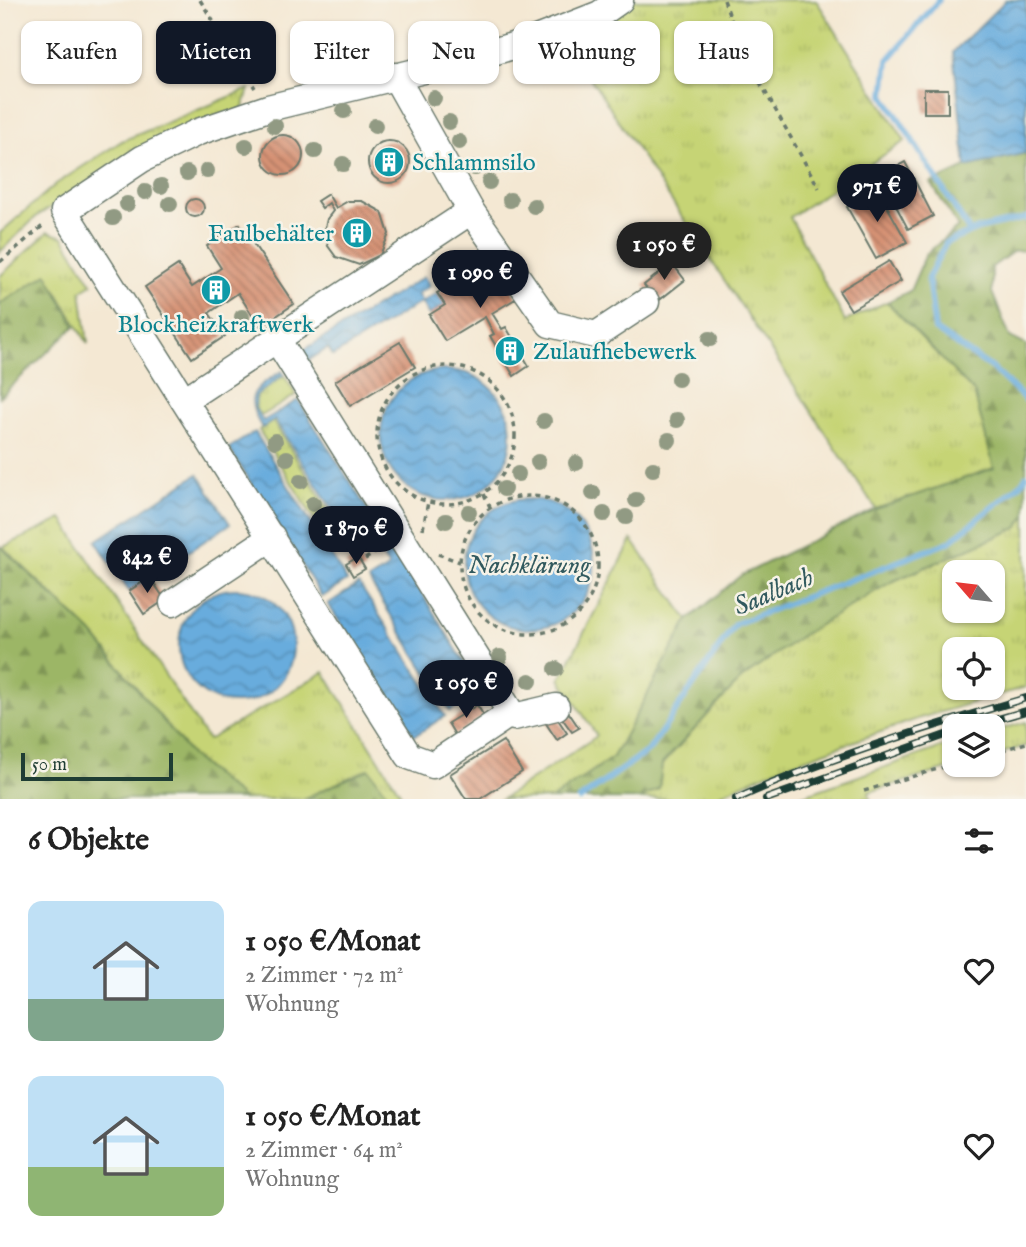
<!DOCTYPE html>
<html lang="de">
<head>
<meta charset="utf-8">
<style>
  body { margin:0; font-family:"IM FELL English",serif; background:#f6f6f6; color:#222; height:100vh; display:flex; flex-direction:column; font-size:26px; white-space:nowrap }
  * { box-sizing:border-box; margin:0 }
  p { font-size:23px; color:#767676 }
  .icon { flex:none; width:38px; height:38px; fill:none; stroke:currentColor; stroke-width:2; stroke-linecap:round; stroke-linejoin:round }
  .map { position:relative; height:799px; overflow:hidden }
  .details { display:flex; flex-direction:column; background:#fff; flex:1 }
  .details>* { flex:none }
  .hud { position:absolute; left:21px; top:21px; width:985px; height:63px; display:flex; gap:14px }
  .needle { width:46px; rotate:298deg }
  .fabs { position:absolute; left:942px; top:560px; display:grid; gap:14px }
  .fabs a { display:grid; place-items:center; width:63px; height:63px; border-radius:14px; background:#fff; box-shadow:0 2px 5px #0004; font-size:35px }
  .scale { position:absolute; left:21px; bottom:18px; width:152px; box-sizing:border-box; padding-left:7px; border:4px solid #1f3d34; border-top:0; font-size:19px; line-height:24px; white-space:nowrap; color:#1f3d34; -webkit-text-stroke:5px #f7f3e8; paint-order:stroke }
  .price { position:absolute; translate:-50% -60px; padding:0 16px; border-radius:24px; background:#111827; color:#fff; font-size:23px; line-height:46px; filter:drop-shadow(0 2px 4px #0008) }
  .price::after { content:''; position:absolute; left:50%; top:42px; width:21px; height:16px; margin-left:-10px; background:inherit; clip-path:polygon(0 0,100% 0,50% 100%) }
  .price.active { background:#222; color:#fff }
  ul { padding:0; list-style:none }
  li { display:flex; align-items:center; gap:21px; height:175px; padding:0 28px }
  li span { display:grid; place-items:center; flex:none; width:196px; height:140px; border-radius:14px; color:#555 }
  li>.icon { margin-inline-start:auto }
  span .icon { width:84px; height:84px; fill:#fffc; stroke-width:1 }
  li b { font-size:30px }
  h2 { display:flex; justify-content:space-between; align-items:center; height:84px; padding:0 28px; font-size:30px }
  .chip { padding:0 24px; border-radius:14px; background:#fff; box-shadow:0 2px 5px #0004; font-size:24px; line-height:63px }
  .chip.active { background:#111827; color:#fff }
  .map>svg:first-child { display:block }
</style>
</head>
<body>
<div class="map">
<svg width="1026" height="799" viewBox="0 0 1026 799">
  <defs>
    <pattern id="grass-tufts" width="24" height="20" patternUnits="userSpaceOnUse" patternTransform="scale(1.75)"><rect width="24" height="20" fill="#c6d475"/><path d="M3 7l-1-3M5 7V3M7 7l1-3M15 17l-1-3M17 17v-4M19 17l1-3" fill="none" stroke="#aab766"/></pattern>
    <pattern id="forest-firs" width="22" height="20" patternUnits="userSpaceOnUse" patternTransform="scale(1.75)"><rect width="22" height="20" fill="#9cb666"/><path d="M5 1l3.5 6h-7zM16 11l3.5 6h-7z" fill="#7f9555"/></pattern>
    <pattern id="water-waves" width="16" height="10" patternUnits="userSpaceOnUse" patternTransform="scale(1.75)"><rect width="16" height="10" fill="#68acdd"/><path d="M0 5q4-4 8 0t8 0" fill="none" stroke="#558db4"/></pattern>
    <pattern id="building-back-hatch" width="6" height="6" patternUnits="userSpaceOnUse" patternTransform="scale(1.75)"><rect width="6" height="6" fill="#d69275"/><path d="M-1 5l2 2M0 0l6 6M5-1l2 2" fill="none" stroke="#ad7861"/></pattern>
  </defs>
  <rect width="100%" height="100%" fill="#f7f3e8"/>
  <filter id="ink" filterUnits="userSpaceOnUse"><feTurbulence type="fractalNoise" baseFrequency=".0143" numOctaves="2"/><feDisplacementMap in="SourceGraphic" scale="14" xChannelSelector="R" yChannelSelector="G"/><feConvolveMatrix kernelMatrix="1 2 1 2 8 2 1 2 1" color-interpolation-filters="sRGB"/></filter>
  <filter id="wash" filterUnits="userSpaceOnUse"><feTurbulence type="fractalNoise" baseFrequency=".00686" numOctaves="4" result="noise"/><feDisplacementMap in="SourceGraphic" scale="28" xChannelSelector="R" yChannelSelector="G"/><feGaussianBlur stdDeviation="1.57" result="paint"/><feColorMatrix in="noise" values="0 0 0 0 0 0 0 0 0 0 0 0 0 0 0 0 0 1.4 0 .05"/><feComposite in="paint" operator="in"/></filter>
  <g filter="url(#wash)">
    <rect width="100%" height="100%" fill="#f4e8d3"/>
    <g fill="url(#grass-tufts)" stroke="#728854" stroke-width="2" fill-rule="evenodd">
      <path d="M628,0H816L905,141L790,217L845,321L887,302L974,392L994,468L876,509L565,40Z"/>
      <path d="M249,89L243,108L132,157L37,216L0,252V233L56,184L122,141Z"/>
      <path d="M48,232L63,237L92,284L81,291L88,344L47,275L0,304V276Z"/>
      <path d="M284,375L296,395L263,415L257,413C249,392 269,385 284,375Z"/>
      <path d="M273,421L342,532L334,538L341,549L335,553L259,430Z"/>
      <path d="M1026,515V687L920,718L776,769L710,799H639L659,789L662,764L741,679L801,636L891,582L1017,528ZM954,572H992V611H954ZM954,649H992V688H954Z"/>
      <path d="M62,519L208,740L324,672L404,799H391L368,769L303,799H243L192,756L92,633L3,547Z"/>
      <path d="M632,540L688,620L613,757L552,799H502L597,736L560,679Z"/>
      <path d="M1026,722V746L992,756V732Z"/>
      <path d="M954,743V765H961L869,792L870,799H793Z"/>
    </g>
    <g fill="url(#forest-firs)" stroke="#5e7a4d" stroke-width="2">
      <path d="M1026,153V250L1014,251L992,267V292L1010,337L1026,345V515L1017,528L891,582L801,636L741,679L662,764L659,789L639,799H552L613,757L688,620L740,576L876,509L994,468L974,392L887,302L910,291L926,254L958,227L931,183L966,167Z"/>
      <path d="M47,274L75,326L0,397V304Z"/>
      <path d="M0,546L92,633L192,756L243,799H0Z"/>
      <path d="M369,769L391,799H303Z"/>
    </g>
    <g fill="url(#water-waves)" stroke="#447488" stroke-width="2">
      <path d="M1006,0H1026V153L966,167L953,52Z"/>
      <path d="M424,277L430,286L417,294L422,302L437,293L445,305L429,315L421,302L333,356L328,348L303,364L297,354Z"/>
      <circle cx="446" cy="435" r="65"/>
      <path d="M282,371L284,375L256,396L255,408L263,421L298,400L380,529L355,545L275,420L262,428C242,395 254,389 282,371Z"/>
      <path d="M255,432L347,581L322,597L229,448Z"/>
      <path d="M198,474L230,524L129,591L96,541Z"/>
      <circle cx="529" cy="564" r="65"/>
      <path d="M395,550L482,691L450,711L369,580L389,567L383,557Z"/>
      <path d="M359,584L445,716L414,736L328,604Z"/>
      <circle cx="236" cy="646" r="57"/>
    </g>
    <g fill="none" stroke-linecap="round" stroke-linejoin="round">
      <g stroke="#68acdd" stroke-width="6">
        <path d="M939,0L888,60L884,95L970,232"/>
        <path d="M1026,218L978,229L946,243L928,278L935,330L992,368L1026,400"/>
        <path d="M580,799L649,750L735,624L949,542L1021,484L1026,476"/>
      </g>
    </g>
    <g id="blocks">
      <g fill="url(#building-back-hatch)">
        <rect x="924" y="89" width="24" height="24"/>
        <circle cx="283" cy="155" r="20"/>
        <circle cx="389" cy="162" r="21"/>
        <path d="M905,162L933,216L908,229L880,175Z"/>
        <path d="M878,190L907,242L876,259L847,207Z"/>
        <path d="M328,194L336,208L348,201H362L382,212L389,234L380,255L359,265L336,257L328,246L324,232L327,219L333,211L329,203L322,208L317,201Z"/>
        <circle cx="195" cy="208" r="9"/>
        <path d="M240,224L294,304L260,327L238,293L209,313L225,336L192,358L145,287L178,265L192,287L221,268L207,246Z"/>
        <path d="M494,259L517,298L492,313L502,329L506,327L529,366L514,376L490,336L494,334L485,317L445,341L429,315L445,305L437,293Z"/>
        <path d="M889,261L901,281L851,310L839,291Z"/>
        <path d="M672,263L685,280L657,302L644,285Z"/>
        <path d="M400,342L415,367L350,406L335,381Z"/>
        <path d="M342,532L349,544L341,549L333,537Z"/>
        <path d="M358,557L365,569L353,576L346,564Z"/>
        <path d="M150,577L165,600L144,614L129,591Z"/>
        <path d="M477,705L484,716L455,735L448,723Z"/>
        <path d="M569,713L579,728L572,732L562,718Z"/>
        <path d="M555,715L567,733L557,740L545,722Z"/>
        <path d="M503,741L522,772L480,799H466L450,774Z"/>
      </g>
    </g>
  </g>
  <g filter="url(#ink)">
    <use href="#blocks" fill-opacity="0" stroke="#6a796c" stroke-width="2"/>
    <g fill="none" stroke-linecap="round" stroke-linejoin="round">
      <g stroke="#6a796c" stroke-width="29">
        <g id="minor">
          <path d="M471,211L550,324L596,335L646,302"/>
          <path d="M276,338L511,713L433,765L409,756L64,211L142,159L198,132L268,108L469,59L536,39L600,14L620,0"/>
          <path d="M186,399L471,211L395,76"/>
          <path d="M173,603L272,537"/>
          <path d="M514,717L556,707"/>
        </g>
      </g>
      <g stroke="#6a796c" stroke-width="3.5" stroke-dasharray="5 5" stroke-linecap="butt">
        <path d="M200,0L255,88"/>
        <path d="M724,0L742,50L819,188"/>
        <path d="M0,262L45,224"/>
        <circle cx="446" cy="435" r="69"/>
        <path d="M484,494L490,507"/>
        <circle cx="529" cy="565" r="69"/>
        <path d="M423,529L428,502"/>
        <path d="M438,554L460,562"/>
        <path d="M365,559L383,548"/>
        <path d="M992,753L1026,743"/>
        <path d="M864,791L954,764"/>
      </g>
      <use href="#minor" stroke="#fff" stroke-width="26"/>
      <g stroke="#1f3d34" stroke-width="8">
        <g id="rail">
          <path d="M973,726L1026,711"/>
          <path d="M736,799C830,757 928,727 1026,698"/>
          <path d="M766,799L954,732"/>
        </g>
      </g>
      <use href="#rail" stroke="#f7f3e8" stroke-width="5" stroke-dasharray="16" stroke-linecap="butt"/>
    </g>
    <g fill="#919a83">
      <circle cx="434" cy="98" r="8"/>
      <circle cx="344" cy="111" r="8"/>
      <circle cx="449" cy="122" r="8"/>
      <circle cx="275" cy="126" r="8"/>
      <circle cx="375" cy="126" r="8"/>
      <circle cx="459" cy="142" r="8"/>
      <circle cx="246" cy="146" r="8"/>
      <circle cx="315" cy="151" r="8"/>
      <circle cx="343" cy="164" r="8"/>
      <circle cx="475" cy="168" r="8"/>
      <circle cx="207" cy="171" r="8"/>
      <circle cx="187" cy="173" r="8"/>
      <circle cx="489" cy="182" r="8"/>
      <circle cx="161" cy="186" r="8"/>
      <circle cx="145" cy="192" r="8"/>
      <circle cx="510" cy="200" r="8"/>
      <circle cx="127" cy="204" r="8"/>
      <circle cx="170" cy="204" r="8"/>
      <circle cx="534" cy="206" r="8"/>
      <circle cx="113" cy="218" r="8"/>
      <circle cx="242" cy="317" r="8"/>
      <circle cx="710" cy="339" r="8"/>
      <circle cx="678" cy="379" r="8"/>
      <circle cx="677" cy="420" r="8"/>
      <circle cx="544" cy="421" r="8"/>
      <circle cx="669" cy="440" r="8"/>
      <circle cx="275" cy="441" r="8"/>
      <circle cx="287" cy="458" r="8"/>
      <circle cx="538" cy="462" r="8"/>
      <circle cx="576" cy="463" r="8"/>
      <circle cx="653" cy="469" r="8"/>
      <circle cx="518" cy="474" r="8"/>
      <circle cx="301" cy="481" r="8"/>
      <circle cx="504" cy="489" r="8"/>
      <circle cx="593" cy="493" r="8"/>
      <circle cx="636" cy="500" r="8"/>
      <circle cx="313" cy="504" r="8"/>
      <circle cx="469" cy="512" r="8"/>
      <circle cx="604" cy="514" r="8"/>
      <circle cx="626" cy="517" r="8"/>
      <circle cx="446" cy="521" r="8"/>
      <circle cx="500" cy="657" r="8"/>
      <circle cx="556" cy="669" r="8"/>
      <circle cx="530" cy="681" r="8"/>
    </g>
  </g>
  <defs>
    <g id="building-disc" transform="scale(1.575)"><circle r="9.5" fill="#0f9aa8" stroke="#f7f3e8"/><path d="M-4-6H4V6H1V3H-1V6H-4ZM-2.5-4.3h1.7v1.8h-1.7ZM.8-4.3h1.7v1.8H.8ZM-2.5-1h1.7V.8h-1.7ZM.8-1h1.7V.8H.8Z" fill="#fff"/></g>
  </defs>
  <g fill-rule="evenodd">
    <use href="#building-disc" x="389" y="162"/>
    <use href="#building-disc" x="357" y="233"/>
    <use href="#building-disc" x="216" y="290"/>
    <use href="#building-disc" x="510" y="351"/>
  </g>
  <g text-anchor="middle" stroke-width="5" stroke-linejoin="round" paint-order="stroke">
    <g font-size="24" fill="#0d838f" stroke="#f7f3e8" text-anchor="start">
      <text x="412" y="170">Schlammsilo</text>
      <text x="334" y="241" text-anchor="end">Faulbehälter</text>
      <text x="216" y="332" text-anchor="middle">Blockheizkraftwerk</text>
      <text x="533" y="359">Zulaufhebewerk</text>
    </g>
    <g font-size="26" font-style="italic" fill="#31595e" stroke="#f7f3e8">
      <text x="529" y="573">Nachklärung</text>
      <text transform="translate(773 591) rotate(-23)" y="9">Saalbach</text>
    </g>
  </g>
</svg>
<div class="fabs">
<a><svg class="needle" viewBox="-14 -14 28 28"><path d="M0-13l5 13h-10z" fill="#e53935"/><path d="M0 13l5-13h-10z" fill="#767676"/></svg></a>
<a><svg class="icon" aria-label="locate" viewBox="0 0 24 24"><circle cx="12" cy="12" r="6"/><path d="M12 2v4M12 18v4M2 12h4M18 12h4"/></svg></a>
<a><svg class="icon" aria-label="layers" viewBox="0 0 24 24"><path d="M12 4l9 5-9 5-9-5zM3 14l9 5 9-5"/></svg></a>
</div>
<div class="scale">50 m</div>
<b class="price" style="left:877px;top:224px">971 €</b>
<b class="price active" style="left:664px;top:282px">1 050 €</b>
<b class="price" style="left:480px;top:310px">1 090 €</b>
<b class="price" style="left:356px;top:566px">1 870 €</b>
<b class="price" style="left:147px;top:595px">842 €</b>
<b class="price" style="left:466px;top:720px">1 050 €</b>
<div class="hud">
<a class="chip">Kaufen</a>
<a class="chip active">Mieten</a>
<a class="chip">Filter</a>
<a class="chip">Neu</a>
<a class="chip">Wohnung</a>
<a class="chip">Haus</a>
</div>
</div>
<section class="details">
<h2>6 Objekte<svg class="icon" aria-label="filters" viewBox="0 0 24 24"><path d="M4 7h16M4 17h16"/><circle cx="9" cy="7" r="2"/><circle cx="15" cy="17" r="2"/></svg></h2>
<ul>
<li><span style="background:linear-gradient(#bfe0f5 70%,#7fa58c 0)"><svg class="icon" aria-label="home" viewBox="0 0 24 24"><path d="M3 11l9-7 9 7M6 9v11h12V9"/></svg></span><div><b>1 050 €/Monat</b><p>2 Zimmer · 72 m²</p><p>Wohnung</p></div><svg class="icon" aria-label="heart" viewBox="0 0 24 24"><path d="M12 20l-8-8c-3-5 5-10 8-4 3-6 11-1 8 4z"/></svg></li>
<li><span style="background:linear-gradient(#bfe0f5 65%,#8fb573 0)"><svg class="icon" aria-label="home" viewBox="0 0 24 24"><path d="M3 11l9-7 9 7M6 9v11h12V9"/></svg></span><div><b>1 050 €/Monat</b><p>2 Zimmer · 64 m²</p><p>Wohnung</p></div><svg class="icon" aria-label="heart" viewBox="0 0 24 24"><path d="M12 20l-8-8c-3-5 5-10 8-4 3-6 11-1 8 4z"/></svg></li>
</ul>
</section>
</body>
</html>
